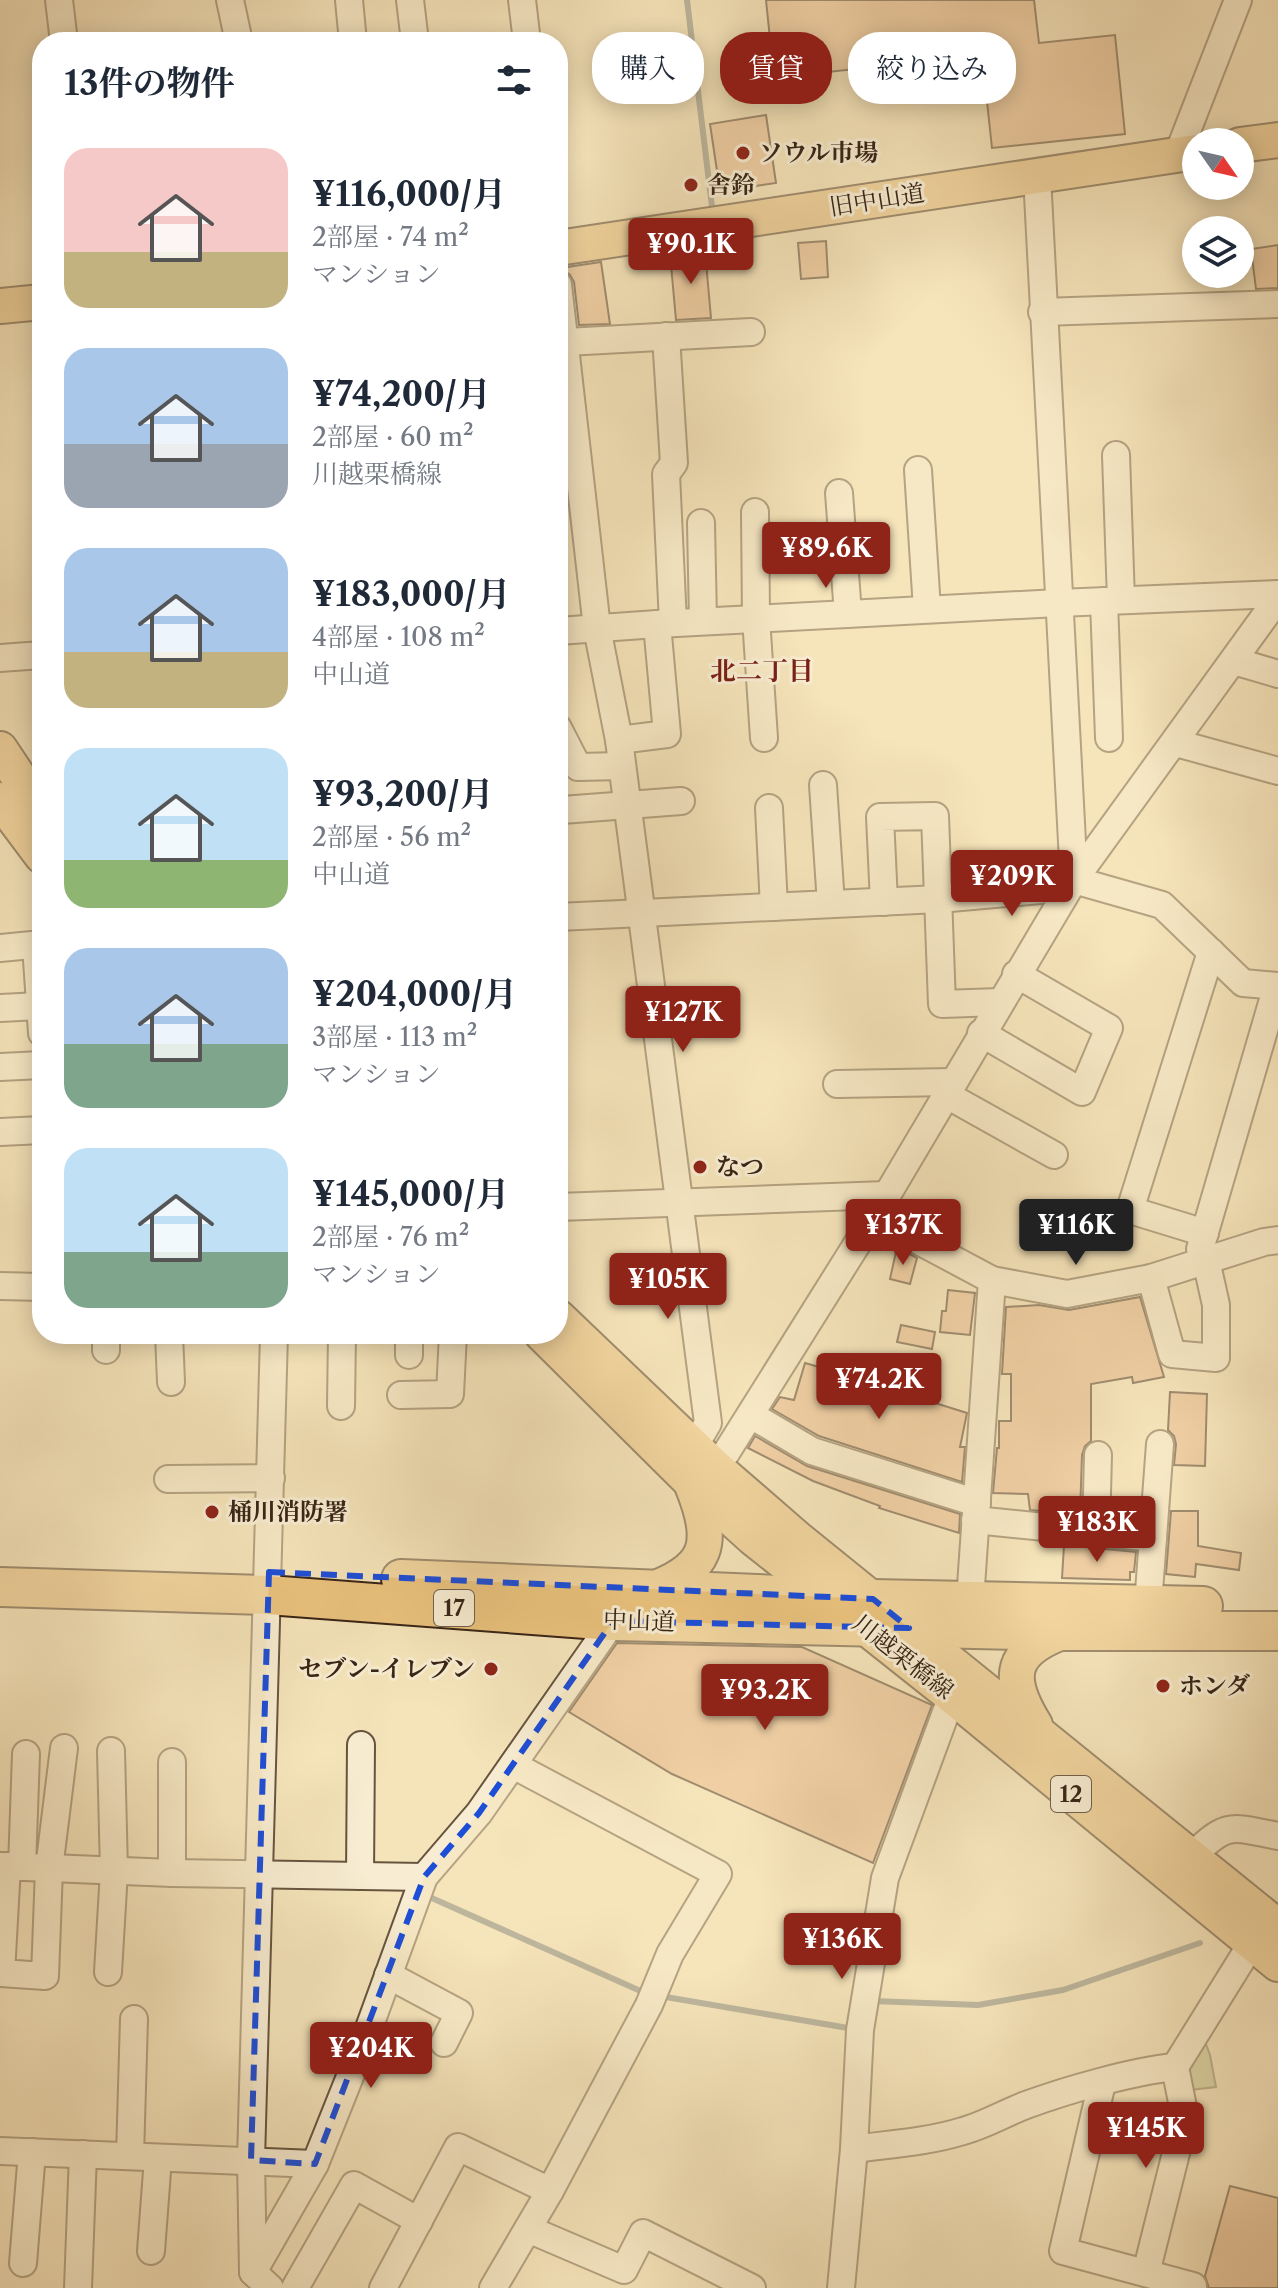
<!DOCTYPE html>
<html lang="ja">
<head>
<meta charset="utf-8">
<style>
  body { margin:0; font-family:"Libre Caslon Text","Noto Serif JP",serif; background:#f2f2f3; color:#1f2937; height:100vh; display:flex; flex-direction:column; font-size:30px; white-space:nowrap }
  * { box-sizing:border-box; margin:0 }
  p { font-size:26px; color:#747a83 }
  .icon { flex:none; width:44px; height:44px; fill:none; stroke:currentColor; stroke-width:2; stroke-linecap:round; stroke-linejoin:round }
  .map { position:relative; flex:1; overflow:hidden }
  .drawer { position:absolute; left:32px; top:32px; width:536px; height:1312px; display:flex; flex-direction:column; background:#fff; border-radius:32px; box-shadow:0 4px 20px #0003 }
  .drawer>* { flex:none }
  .guide { position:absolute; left:592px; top:32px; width:566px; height:72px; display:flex; gap:16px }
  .needle { width:52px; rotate:124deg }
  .tools { position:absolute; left:1182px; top:128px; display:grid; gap:16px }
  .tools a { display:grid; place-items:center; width:72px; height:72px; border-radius:50%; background:#fff; box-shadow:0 4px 20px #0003; font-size:40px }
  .price { position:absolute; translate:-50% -68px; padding:0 18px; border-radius:8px; background:#8f2418; color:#fff; font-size:26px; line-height:52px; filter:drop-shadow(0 2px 4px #0008) }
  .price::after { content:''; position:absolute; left:50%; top:48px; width:24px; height:18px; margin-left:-12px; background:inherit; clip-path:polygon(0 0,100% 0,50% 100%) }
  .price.active { background:#222; color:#fff }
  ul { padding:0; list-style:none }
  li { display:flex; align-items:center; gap:24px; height:200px; padding:0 32px }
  li span { display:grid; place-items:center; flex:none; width:224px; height:160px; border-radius:24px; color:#555 }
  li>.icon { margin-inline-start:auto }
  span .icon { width:96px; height:96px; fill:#fffc; stroke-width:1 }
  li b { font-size:34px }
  h2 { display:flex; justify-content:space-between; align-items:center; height:96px; padding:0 32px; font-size:34px }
  .chip { padding:0 28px; border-radius:32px; background:#fff; box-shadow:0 4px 20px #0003; font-size:28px; line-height:72px }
  .chip.active { background:#8f2418; color:#fff }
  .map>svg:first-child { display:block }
</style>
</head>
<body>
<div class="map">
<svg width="1278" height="2288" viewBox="0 0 1278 2288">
  <rect width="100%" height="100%" fill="#f5e4ba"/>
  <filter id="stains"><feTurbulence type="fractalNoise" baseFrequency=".0025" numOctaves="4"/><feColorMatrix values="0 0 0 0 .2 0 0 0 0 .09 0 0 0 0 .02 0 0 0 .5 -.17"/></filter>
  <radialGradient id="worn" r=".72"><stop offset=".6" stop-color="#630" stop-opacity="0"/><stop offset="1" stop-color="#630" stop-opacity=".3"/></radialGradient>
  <path fill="#bfc38d" stroke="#7c7452" stroke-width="2" d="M1200,2028L1210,2055L1216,2087L1180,2091Z"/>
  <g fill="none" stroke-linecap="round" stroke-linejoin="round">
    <g stroke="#787f7a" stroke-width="6">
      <path d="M687,0L713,215"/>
      <path d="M425,1895L645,1993"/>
      <path d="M660,1996L854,2029"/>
      <path d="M873,2001L978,2005L1063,1990L1200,1943"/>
    </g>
  </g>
  <g fill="#e8b68a" stroke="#382416" stroke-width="2">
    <path d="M766,0H1034L1039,43L1115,35L1125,134L992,148L982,55L774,78Z"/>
    <path d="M766,115L776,183L720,191L710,124Z"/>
    <path d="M826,241L828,277L801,279L798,243Z"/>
    <path d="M1278,245V288L1256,289L1251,249Z"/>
    <path d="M705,251L711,318L676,320L670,254Z"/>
    <path d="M601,262L610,324L579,325L574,282L570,275L561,268Z"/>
    <path d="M897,1247L917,1258L910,1284L890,1279Z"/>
    <path d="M948,1290L975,1293L970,1335L940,1332L942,1311H946Z"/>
    <path d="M1140,1297L1164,1377L1133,1383L1132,1377L1091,1384V1441L1085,1446L1082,1455L1080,1515L1030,1510L1028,1494L993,1493L997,1448H999V1421H1011V1374H1002L1006,1307L1039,1305L1069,1310Z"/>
    <path d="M901,1325L935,1332L932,1349L897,1342Z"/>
    <path d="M805,1363L826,1369L825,1373L881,1386L967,1413L960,1447H965L962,1482L819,1436L772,1409L780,1397L794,1400Z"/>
    <path d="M1170,1392L1207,1394L1205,1466L1174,1465L1176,1444L1174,1436L1168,1430Z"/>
    <path d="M755,1436L807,1466L960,1514L959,1533L879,1508L880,1506L813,1481L748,1448Z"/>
    <path d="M1171,1511H1198V1546L1241,1553L1239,1570L1196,1564L1195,1577L1166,1574Z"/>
    <path d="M1064,1545L1136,1552L1134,1572H1130V1580L1062,1578Z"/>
    <path d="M617,1643L802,1647L932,1705L873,1863L672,1774L569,1712Z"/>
    <path d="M1230,2186L1278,2198V2288H1209L1205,2276Z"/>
  </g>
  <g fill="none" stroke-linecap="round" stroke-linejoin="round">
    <g stroke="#67543f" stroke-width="30">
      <g id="minor">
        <path d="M59,0L64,42"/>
        <path d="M230,0L239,42"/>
        <path d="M349,0L353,42"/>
        <path d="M410,0L415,42"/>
        <path d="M522,0L527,42"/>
        <path d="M1178,154L1238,0"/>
        <path d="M1037,176L1074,880"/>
        <path d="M558,285L597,628L619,740L708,1423L694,1447"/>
        <path d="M1042,312L1278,304"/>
        <path d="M666,336L674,463L666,474L673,623"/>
        <path d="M566,342L751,332"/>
        <path d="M1116,455L1121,600"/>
        <path d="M918,470L927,609"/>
        <path d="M839,493L848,614"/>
        <path d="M755,512L756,618L764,738"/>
        <path d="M701,523L703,621"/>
        <path d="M1104,601L1109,738"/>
        <path d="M558,631L657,624L1058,603L1278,594"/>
        <path d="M0,658L42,655"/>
        <path d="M1234,661L1278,674"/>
        <path d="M558,728L578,767L622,766"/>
        <path d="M619,740L667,734L657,624"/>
        <path d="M1176,743L1278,771"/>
        <path d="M823,785L831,904"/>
        <path d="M769,808L774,907"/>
        <path d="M562,810L681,801"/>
        <path d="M884,902L880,817L935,816L942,1004L999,1002"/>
        <path d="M558,917L939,899L1041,890L1074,880L1162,905L1243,983L1278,986"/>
        <path d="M36,945L42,1033"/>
        <path d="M0,948L42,944"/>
        <path d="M0,1008L40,1006"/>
        <path d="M981,1033L1082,1092L1109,1028L1016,974"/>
        <path d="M0,1067L42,1065"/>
        <path d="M837,1084L952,1082"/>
        <path d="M945,1094L1054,1155"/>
        <path d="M0,1132L42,1130"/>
        <path d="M558,1207L886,1195"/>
        <path d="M874,1217L992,1280L1067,1294L1151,1278L1264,1242L1278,1240"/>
        <path d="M1205,1233L1130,1210L1211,952"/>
        <path d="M1200,1249L1277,986"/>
        <path d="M1151,1278L1172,1354L1216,1358V1305L1206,1260"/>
        <path d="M0,1286L42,1287"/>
        <path d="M169,1334L171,1382"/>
        <path d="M106,1350V1334"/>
        <path d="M409,1355V1334"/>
        <path d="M401,1395L450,1394L453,1334"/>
        <path d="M341,1406L342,1334"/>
        <path d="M751,1415L812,1451L977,1503"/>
        <path d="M715,1467L726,1453L874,1217L1074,880L1278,598"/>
        <path d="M168,1479L271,1478"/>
        <path d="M975,1520L1153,1538"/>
        <path d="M1096,1532L1098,1455"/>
        <path d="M970,1601L992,1280"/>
        <path d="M1148,1605L1160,1444"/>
        <path d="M1192,1856C1228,1821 1231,1827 1278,1836"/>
        <path d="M0,1866L172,1873L424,1877"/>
        <path d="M7,1866L1,1973L45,1976L49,1869L64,1748"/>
        <path d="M22,1867L26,1754"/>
        <path d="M172,1873V1762"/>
        <path d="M360,1876L361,1745"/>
        <path d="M108,1972L114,1871L111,1751"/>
        <path d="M388,1975L459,2013L444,2043"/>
        <path d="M1102,2083L1063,2251L1193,2286"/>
        <path d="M854,2149C890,2144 928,2142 963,2131C985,2125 1005,2113 1026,2105C1067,2090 1133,2071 1175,2067"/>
        <path d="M0,2151L315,2164"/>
        <path d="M130,2156L134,2019"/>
        <path d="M528,2229L624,2270L643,2233L752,2288"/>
        <path d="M151,2251L158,2158"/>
        <path d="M23,2263L32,2152"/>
        <path d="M253,2272L315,2164L365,2039L424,1877L479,1813L613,1621L619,1608"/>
        <path d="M1146,2273L1185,2117L1175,2067L1252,1943"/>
        <path d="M78,2288L83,2154"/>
        <path d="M270,2288L253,2272L251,2160L274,1334"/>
        <path d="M295,2288L354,2185L419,2221"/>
        <path d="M383,2288L458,2147L550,2191"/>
        <path d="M493,2288L550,2191L649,2005L670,1954L718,1874L513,1765"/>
        <path d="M841,2288L854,2149L860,2030L885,1878L952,1696"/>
      </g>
    </g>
    <g stroke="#382416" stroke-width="38">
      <g id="major">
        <path d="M1240,145L1278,140"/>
        <path d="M558,248L1196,152"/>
        <path d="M0,306L42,302"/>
        <path d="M0,749L42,812"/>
        <path d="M0,800L42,856"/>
        <path d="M558,1317L715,1467L798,1539L1278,1927"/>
        <path d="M542,1334L692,1483L753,1538L952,1696L1278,1964"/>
        <path d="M648,1591C709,1569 716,1544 692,1485"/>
        <path d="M1035,1725C1005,1676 1010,1651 1065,1631"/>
      </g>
    </g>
    <g stroke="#382416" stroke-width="42">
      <g id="highway">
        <path d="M401,1579L873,1599L1203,1606"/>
        <path d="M0,1587L268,1595L613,1621L1065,1631H1278"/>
      </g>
    </g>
    <use href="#minor" stroke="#f8edd2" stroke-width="26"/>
    <use href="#major" stroke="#eac27d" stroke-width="34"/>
    <use href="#highway" stroke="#eac27d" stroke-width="38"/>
  </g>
  <path d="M0 0H1278V2288H0ZM269,1572L873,1599L909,1628L613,1621L479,1813L424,1877L315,2164L251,2160Z" fill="#f5e4ba" fill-opacity=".55" fill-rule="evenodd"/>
  <path fill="none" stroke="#1d4ed8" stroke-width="6" stroke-dasharray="16 10" stroke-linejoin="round" d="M269,1572L873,1599L909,1628L613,1621L479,1813L424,1877L315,2164L251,2160Z"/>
  <g fill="#8f2418" stroke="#f8edd2" stroke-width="3">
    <circle cx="743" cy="153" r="8"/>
    <circle cx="691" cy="185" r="8"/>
    <circle cx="700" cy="1167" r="8"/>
    <circle cx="212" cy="1512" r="8"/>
    <circle cx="491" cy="1669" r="8"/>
    <circle cx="1163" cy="1686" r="8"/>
  </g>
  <g text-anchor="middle" stroke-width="6" stroke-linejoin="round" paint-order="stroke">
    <g fill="#f8edd2" stroke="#72604e" stroke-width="2">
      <rect x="434" y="1590" width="40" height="36" rx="6"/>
      <rect x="1051" y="1776" width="40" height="36" rx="6"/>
    </g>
    <g font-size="22" font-weight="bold" fill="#382416">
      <text x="454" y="1616">17</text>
      <text x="1071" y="1802">12</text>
    </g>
    <g font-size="24" font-weight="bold" fill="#382416" stroke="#f8edd2" text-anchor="start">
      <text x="759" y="161">ソウル市場</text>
      <text x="707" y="193">舎鈴</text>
      <text x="716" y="1175">なつ</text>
      <text x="228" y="1520">桶川消防署</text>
      <text x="475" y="1677" text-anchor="end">セブン-イレブン</text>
      <text x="1179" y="1694">ホンダ</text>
    </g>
    <g font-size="24" fill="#382416" stroke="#f8edd2">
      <text transform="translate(877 200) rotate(-9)" y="8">旧中山道</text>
      <text transform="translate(639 1621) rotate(2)" y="8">中山道</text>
      <text transform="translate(903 1657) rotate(38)" y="8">川越栗橋線</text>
    </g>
    <g font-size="26" font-weight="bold" fill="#7a1f14" stroke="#f8edd2">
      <text x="762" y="680">北二丁目</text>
    </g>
  </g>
  <rect width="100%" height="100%" filter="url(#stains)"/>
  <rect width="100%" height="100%" fill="url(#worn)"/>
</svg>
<div class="tools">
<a><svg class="needle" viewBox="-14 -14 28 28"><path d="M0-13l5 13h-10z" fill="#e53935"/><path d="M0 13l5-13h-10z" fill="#747a83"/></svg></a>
<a><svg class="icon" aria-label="layers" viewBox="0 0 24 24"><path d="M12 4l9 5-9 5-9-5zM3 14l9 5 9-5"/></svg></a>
</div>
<b class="price" style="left:691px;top:286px">¥90.1K</b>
<b class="price" style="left:826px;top:590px">¥89.6K</b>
<b class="price" style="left:1012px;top:918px">¥209K</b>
<b class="price" style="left:683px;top:1054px">¥127K</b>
<b class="price" style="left:903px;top:1267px">¥137K</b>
<b class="price active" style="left:1076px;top:1267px">¥116K</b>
<b class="price" style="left:668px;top:1321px">¥105K</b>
<b class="price" style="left:879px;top:1421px">¥74.2K</b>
<b class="price" style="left:1097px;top:1564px">¥183K</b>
<b class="price" style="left:765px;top:1732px">¥93.2K</b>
<b class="price" style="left:842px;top:1981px">¥136K</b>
<b class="price" style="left:371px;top:2090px">¥204K</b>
<b class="price" style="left:1146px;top:2170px">¥145K</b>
<div class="guide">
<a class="chip">購入</a>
<a class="chip active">賃貸</a>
<a class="chip">絞り込み</a>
</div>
<section class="drawer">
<h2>13件の物件<svg class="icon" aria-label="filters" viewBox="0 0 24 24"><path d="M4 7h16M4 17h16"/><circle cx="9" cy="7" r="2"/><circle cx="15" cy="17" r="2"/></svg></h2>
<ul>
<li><span style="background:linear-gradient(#f6c9c9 65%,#c2b280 0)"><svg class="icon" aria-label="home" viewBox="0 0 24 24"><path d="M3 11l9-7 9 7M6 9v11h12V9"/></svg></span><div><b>¥116,000/月</b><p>2部屋 · 74 m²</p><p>マンション</p></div></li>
<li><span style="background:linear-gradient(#a9c7e8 60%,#9aa5b1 0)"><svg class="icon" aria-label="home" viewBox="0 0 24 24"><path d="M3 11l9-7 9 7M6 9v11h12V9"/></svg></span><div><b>¥74,200/月</b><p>2部屋 · 60 m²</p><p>川越栗橋線</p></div></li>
<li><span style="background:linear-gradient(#a9c7e8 65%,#c2b280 0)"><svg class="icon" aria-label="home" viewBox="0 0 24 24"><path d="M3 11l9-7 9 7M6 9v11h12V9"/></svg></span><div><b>¥183,000/月</b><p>4部屋 · 108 m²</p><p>中山道</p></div></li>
<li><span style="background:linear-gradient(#bfe0f5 70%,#8fb573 0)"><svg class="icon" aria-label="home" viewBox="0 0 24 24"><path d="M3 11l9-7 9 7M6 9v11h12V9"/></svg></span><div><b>¥93,200/月</b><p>2部屋 · 56 m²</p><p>中山道</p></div></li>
<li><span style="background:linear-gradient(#a9c7e8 60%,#7fa58c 0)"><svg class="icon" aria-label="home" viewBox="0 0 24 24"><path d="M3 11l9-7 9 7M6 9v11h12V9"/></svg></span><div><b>¥204,000/月</b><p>3部屋 · 113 m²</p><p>マンション</p></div></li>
<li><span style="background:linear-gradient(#bfe0f5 65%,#7fa58c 0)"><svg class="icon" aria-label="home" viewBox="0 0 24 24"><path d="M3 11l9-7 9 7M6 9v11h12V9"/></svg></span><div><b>¥145,000/月</b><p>2部屋 · 76 m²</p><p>マンション</p></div></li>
</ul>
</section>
</div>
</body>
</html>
